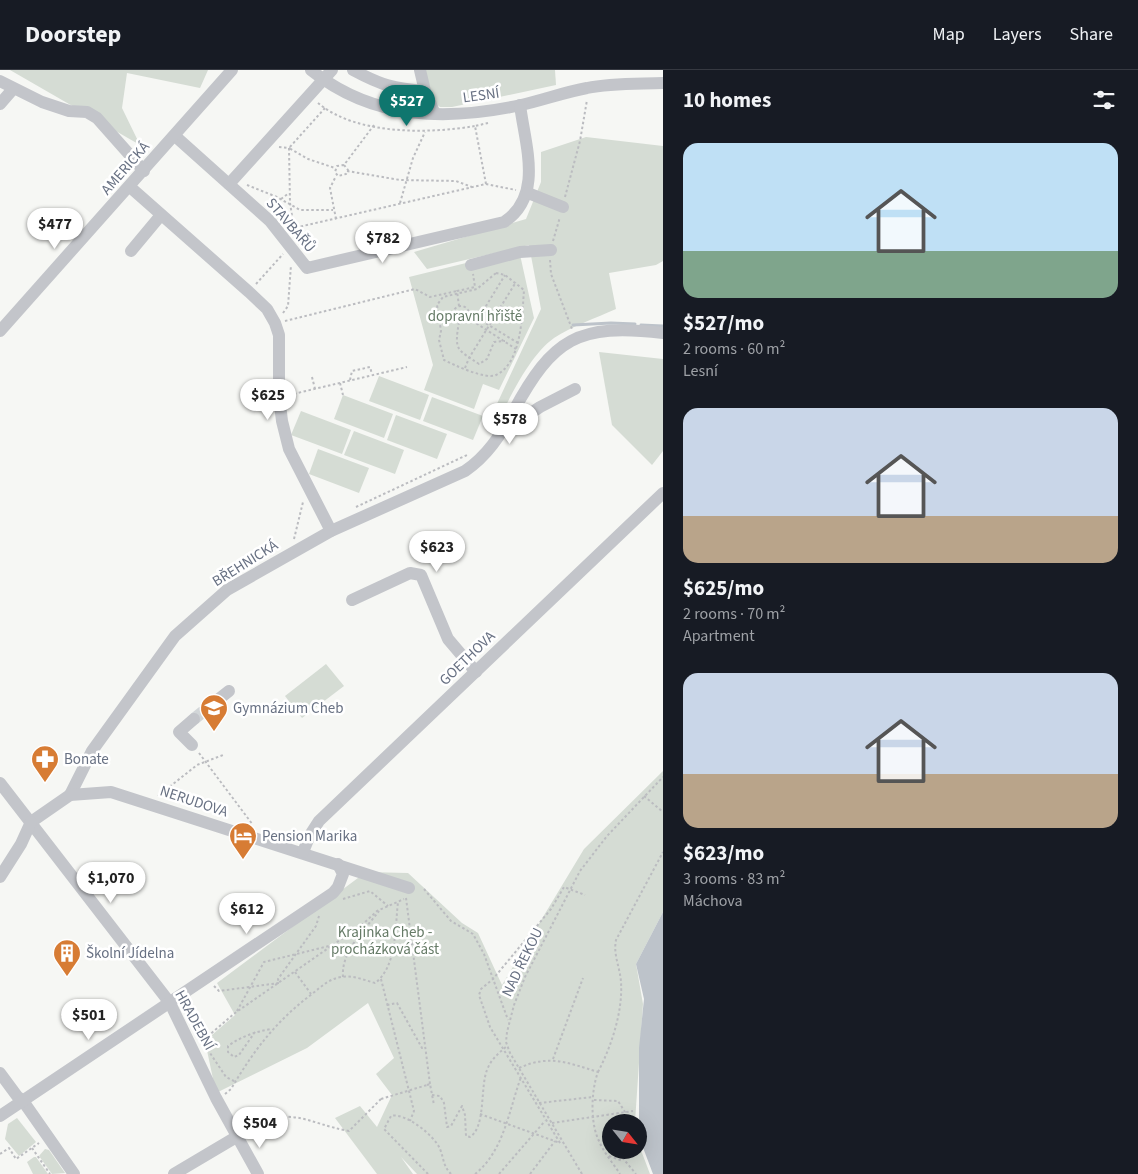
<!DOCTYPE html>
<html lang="en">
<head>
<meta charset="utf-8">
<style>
  body { margin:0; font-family:"Source Sans 3",sans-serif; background:#20242c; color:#f1f3f6; height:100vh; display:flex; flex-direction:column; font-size:19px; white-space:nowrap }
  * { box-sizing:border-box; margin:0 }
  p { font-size:16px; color:#9ea1a6 }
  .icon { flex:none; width:28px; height:28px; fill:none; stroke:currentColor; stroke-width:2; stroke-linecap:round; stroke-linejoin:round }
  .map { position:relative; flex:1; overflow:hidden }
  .details { display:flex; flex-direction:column; background:#171b24; width:475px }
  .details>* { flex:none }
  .needle { width:32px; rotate:120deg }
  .fabs { position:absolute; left:602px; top:1044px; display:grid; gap:10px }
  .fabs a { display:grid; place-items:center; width:45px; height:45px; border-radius:50%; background:#171b24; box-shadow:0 5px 20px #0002; font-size:25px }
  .price { position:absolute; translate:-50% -42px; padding:0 11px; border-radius:18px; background:#fff; color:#222; font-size:16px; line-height:32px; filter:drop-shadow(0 1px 2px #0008) }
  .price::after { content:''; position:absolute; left:50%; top:30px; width:15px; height:11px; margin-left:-8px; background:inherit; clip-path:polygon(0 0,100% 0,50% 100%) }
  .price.current { background:#0f766e; color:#fff }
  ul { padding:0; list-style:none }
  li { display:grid; align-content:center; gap:10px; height:265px; padding:0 20px }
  li span { display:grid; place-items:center; height:155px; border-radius:15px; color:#555 }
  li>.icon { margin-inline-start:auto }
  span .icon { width:90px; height:90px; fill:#fffc; stroke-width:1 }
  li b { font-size:21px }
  h2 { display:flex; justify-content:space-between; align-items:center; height:60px; padding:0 20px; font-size:21px }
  header { display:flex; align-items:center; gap:30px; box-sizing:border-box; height:70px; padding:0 25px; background:#171b24; border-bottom:1px solid #363941 }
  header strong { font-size:24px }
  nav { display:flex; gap:28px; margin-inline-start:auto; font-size:18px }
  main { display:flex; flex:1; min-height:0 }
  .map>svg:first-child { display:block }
</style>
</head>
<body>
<header>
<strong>Doorstep</strong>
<nav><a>Map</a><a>Layers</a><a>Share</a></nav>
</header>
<main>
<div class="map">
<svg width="663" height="1104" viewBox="0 0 663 1104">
  <rect width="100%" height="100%" fill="#f6f7f4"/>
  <g fill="#d5dcd4">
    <path d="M10,0H208L200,18L127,3L122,38L140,75Z"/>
    <path d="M425,0H555L556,15L452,37H440L434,32Z"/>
    <path d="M586,67L663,76V191L656,195L609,203L616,239C596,248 572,256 554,268C529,286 510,327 497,354L489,351L541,239L529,175L427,199L414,182L526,149L541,112V82Z"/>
    <path d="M519,180L534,248L499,320L483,314L474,339L424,320L433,295L409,207Z"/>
    <path d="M599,282L663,289V381L652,395L612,355Z"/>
    <path d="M379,306L429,325L420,350L369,331Z"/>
    <path d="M343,325L393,344L384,368L334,349Z"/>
    <path d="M432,327L483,346L473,370L423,351Z"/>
    <path d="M301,341L351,360L342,384L291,365Z"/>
    <path d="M396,345L447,364L437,389L387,370Z"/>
    <path d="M354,361L404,380L395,404L344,385Z"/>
    <path d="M318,379L369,398L359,423L309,404Z"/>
    <path d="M326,594L344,616L302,648L285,626Z"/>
    <path d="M663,701V842L636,894L643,934L635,1052H611V1080H639V1075L650,1104H417L401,1087L413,1104H377L335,1048L360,1036L377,1057L392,1025L376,1004L394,988L368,933L307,978L216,1023L205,971L235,945L217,913L366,802L408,803L462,853L478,863L502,915L584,779Z"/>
    <path d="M17,1048L36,1072L19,1086L5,1069L8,1054Z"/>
    <path d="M45,1079L49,1080L65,1103L52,1104L39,1086Z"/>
    <path d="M34,1087H36L48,1104H33L27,1092Z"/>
  </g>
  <path fill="#bdc3ca" d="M663,842V1104H653L639,1067V978L644,929L636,894Z"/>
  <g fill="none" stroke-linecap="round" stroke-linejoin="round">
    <g stroke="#bdc3ca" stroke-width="3">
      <path d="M573,255L611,253L635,254"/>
      <path d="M641,255L663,256"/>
    </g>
    <path stroke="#d2d6d8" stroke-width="12" stroke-dasharray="12 6" stroke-linecap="butt" d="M194,649L210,636"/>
    <g stroke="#bbbcc0" stroke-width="2" stroke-dasharray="2.5 2.5" stroke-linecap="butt">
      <path d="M318,33C356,65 428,64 475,56"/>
      <path d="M325,38L289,78L308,89L335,98"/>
      <path d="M279,77L289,78L290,133L294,158"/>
      <path d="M344,95L348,100L346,104L338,106L335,102L337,96L344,95L374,55"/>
      <path d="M347,101L400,110L456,111L472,117"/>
      <path d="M486,114L475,56L488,53"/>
      <path d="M247,115L277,127L300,140H333"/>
      <path d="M565,127L580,71L587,30"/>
      <path d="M281,129L289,123"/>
      <path d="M400,133L413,88L425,62"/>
      <path d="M336,149L330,118L336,106"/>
      <path d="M293,161L294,158L486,114L516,120"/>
      <path d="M553,171L560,147"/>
      <path d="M550,190L551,204L572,259"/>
      <path d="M496,203L505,205L524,220C522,245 522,293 496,305C486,310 454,295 444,290L439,270L441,261L437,235L443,227L477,219Z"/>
      <path d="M256,214L283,184"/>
      <circle cx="461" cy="244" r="8"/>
      <path d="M459,236L457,221L475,217L473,204"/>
      <path d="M283,243L288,236L291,195"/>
      <path d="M469,243L518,273"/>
      <path d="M495,247L486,240V236L505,205"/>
      <path d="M468,248L516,279"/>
      <path d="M285,251L415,219L430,227L457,221"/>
      <path d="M439,252L453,248"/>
      <path d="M459,252C454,281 457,279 479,294L487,289L494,272L505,271"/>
      <path d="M465,298L469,288L516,212"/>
      <path d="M312,307L315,319"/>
      <path d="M350,310L352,301L370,297L372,304"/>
      <path d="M340,313L343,325"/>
      <path d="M289,325L407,297"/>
      <path d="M356,437L467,385"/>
      <path d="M294,469L303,432"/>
      <path d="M199,683L253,755"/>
      <path d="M158,726L197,695L223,685"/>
      <path d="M644,726L663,742"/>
      <path d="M424,819L451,851L473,864L484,884L508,950"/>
      <path d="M406,828L430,1014"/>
      <path d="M343,829L370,821L388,836"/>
      <path d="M295,902L311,924"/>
      <path d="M343,907C341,881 364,861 379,841"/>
      <path d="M381,909L414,1041L410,1051"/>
      <path d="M214,916L219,921L279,913L278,909L316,856L319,846"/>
      <path d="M387,935L397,933L422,978H426"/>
      <path d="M237,941L264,892L329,876"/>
      <path d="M255,962L239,985L234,987L228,982V976C242,966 255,962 271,959"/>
      <path d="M202,971L226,1007L236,1012"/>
      <path d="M200,973L235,943L363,854L377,841L404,829"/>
      <path d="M553,989L583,908"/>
      <path d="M519,998C550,984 568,993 598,1002C591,1021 590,1053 599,1071C604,1083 613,1093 620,1104"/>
      <path d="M598,1002C611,977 623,942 621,912C620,897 613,885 616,870L663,782"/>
      <path d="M427,1015L430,1014L434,1035"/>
      <path d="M225,1024L231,1019C254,980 276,951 312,924C322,916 329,909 341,907C353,905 364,910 375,913C397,897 395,857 398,832"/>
      <path d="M432,1025L440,1026L444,1033L447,1057L451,1056L462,1036L465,1045L466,1066L470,1067C486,1057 480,1017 487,1000C491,989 499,983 507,976"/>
      <path d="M594,1030L618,1031L625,1042L622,1052"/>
      <path d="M539,1033L593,1027"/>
      <path d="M480,1044L560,1073"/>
      <path d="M552,1053L633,1041"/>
      <path d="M246,1060C291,1034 305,1053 349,1061L381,1029"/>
      <path d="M560,1073L490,957L479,925L481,919L493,909L551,839L564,817L585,825"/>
      <path d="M32,1078L50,1104"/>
      <path d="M616,1080L636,1104"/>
      <path d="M0,1084L9,1078L16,1089L39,1073"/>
      <path d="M609,1086L623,1091"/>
      <path d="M428,1104L384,1059L391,1046C405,1042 435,1066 440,1079C444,1089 443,1096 451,1104"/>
      <path d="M475,1104C504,1081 509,1040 521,1007"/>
      <path d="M499,1104L545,1051"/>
      <path d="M530,1104L555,1071"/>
      <path d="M582,1104L510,983L506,972L507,962L514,935L525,907L580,801L607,766L663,707"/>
    </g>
    <g stroke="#c3c5ca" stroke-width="12">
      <path d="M311,0C373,50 447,51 521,35C543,30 565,22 587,18C611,13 638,14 663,13"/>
      <path d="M353,0C381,15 394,19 425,21L435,44"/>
      <path d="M420,0L425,21"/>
      <path d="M0,11L42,32L69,41L87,42L97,48L144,101"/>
      <path d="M0,34L13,19"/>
      <path d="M175,66L270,151L307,198L504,152C544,126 525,75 520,35"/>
      <path d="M229,114L332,0"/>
      <path d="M130,117L249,222L267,239L275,253L279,265V326L282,351L289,379L331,461"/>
      <path d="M528,123L563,137"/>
      <path d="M131,181L161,145"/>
      <path d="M471,195L520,182L551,180"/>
      <path d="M0,261L232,0"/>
      <path d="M504,361L540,337L575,319"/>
      <path d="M352,530L410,503L421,505L448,569L476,602"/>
      <path d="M210,636L229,621"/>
      <path d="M192,675L179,662L194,649"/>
      <path d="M0,713L170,933L216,1028L258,1104"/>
      <path d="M70,725L92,681L175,566L227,520L331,461L465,401C487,386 500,366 513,342C553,268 578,253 663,263"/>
      <path d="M31,752L70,725L111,722L409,818"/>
      <path d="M303,782L310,765L319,751L663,423"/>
      <path d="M0,807L21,774L31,752"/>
      <path d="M0,1003L17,1026L23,1031L74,1104"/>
      <path d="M0,1046L333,823L338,817L343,804L338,794"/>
      <path d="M174,1104L238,1066"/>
    </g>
    <path stroke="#bbbcc0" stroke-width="2" stroke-dasharray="2.5 2.5" stroke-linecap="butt" d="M381,1029L427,1015"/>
  </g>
  <defs>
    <g id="school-pin" transform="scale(1.4375)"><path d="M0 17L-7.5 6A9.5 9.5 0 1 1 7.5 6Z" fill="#d77c34" stroke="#fff"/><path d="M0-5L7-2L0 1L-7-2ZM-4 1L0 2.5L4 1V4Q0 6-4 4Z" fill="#fff"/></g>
    <g id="pharmacy-pin" transform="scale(1.4375)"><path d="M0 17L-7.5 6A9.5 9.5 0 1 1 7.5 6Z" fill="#d77c34" stroke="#fff"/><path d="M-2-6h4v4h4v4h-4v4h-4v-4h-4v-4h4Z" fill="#fff"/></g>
    <g id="hotel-pin" transform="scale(1.4375)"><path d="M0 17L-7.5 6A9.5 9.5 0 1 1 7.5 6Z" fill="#d77c34" stroke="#fff"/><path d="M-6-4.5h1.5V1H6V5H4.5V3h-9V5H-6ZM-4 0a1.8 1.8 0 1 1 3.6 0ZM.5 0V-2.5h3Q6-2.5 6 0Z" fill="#fff"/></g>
    <g id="building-pin" transform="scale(1.4375)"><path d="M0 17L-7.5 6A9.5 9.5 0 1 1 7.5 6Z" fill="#d77c34" stroke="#fff"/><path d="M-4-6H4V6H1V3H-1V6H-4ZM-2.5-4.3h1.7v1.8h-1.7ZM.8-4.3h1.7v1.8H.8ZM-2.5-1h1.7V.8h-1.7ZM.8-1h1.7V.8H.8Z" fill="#fff"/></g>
  </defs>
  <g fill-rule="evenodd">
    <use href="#school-pin" x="214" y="638"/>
    <use href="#pharmacy-pin" x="45" y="689"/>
    <use href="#hotel-pin" x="243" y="766"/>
    <use href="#building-pin" x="67" y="883"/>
  </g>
  <g text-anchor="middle" stroke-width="5" stroke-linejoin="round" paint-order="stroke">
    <g font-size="15" fill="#687183" stroke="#fff">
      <text transform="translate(481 25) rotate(-8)" y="5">LESNÍ</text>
      <text transform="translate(125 98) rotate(-49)" y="5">AMERICKÁ</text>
      <text transform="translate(291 155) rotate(49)" y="5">STAVBAŘŮ</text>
      <text transform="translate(245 493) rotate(-32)" y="5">BŘEHNICKÁ</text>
      <text transform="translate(467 588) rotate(-44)" y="5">GOETHOVA</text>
      <text transform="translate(194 731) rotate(18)" y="5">NERUDOVA</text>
      <text transform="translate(522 892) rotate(-64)" y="5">NAD ŘEKOU</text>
      <text transform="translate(195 950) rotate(61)" y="5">HRADEBNÍ</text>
    </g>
    <g font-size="15" fill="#667b67" stroke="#fff">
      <text x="475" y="251">dopravní hřiště</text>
      <text x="385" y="867">Krajinka Cheb -<tspan x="385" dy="17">procházková část</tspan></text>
    </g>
    <g font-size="15" fill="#687183" stroke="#fff" text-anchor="start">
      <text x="233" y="643">Gymnázium Cheb</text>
      <text x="64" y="694">Bonate</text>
      <text x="262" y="771">Pension Marika</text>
      <text x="86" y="888">Školní Jídelna</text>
    </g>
  </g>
</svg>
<div class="fabs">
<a><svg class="needle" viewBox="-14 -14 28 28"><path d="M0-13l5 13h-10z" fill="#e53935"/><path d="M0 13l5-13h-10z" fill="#9ea1a6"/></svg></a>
</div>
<b class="price current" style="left:407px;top:57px">$527</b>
<b class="price" style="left:55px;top:180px">$477</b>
<b class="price" style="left:383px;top:194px">$782</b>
<b class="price" style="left:268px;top:351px">$625</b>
<b class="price" style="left:510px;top:375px">$578</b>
<b class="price" style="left:437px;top:503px">$623</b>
<b class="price" style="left:111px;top:834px">$1,070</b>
<b class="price" style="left:247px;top:865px">$612</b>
<b class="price" style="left:89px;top:971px">$501</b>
<b class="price" style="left:260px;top:1079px">$504</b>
</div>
<section class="details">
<h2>10 homes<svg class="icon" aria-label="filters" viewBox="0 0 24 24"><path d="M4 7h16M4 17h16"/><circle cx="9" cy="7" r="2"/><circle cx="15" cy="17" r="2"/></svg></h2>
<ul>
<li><span style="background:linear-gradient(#bfe0f5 70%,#7fa58c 0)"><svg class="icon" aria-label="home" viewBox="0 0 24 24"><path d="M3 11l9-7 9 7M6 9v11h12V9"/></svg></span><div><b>$527/mo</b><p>2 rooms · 60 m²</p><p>Lesní</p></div></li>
<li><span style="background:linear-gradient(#c9d6e8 70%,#b9a48a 0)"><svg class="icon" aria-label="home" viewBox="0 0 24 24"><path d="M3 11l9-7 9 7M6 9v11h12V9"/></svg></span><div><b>$625/mo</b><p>2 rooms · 70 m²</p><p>Apartment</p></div></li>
<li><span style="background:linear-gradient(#c9d6e8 65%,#b9a48a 0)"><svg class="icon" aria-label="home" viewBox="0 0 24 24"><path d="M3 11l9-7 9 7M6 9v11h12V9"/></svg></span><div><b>$623/mo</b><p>3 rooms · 83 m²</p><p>Máchova</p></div></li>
</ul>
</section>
</main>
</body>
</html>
